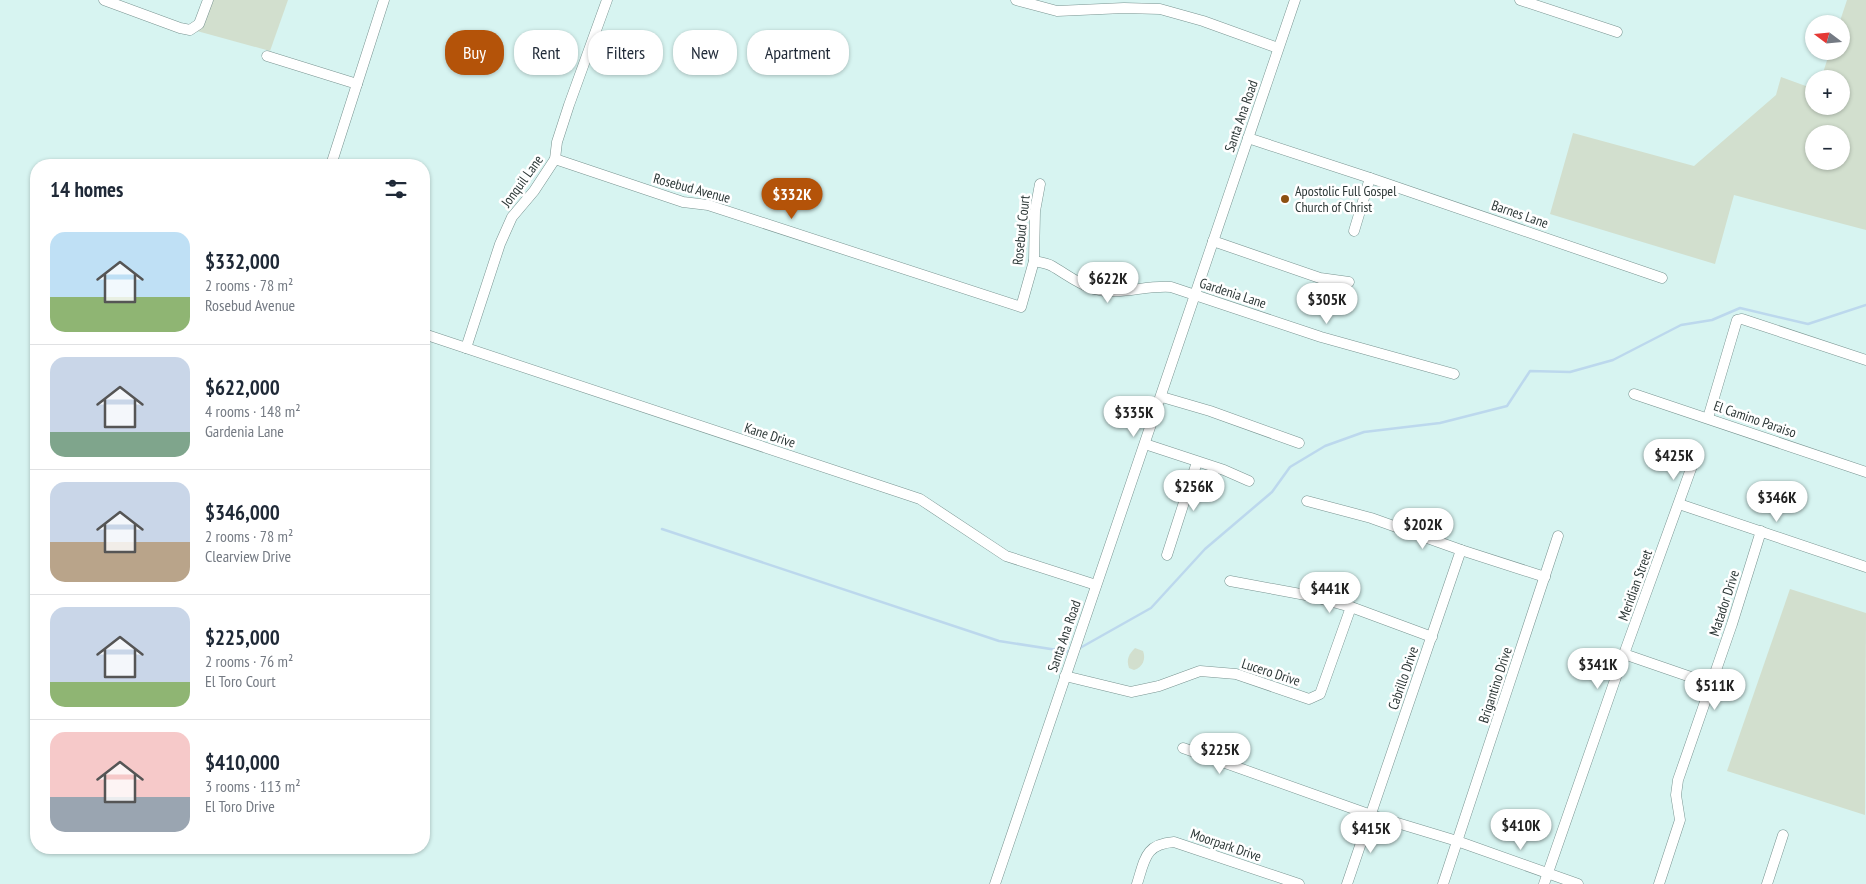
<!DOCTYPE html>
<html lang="en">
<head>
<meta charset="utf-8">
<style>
  body { margin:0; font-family:"PT Sans Narrow",sans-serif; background:#f2f2f3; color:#1f2937; height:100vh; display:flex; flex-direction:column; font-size:19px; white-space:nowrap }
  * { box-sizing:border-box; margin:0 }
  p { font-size:16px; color:#747a83 }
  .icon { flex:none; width:28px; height:28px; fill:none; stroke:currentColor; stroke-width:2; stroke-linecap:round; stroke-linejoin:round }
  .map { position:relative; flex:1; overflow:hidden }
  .details { position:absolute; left:30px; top:159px; width:400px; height:695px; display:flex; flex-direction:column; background:#fff; border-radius:20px; box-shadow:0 1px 4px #0004 }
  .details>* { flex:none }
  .top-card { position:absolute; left:445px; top:30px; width:475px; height:45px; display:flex; gap:10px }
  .needle { width:32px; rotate:286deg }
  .controls { position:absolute; left:1805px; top:15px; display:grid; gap:10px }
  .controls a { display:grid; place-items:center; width:45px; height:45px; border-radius:50%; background:#fff; box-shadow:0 1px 4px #0004; font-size:25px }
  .price { position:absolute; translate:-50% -42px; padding:0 11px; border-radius:18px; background:#fff; color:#222; font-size:16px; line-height:32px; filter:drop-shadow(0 1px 2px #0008) }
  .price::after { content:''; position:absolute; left:50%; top:30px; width:15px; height:11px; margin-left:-8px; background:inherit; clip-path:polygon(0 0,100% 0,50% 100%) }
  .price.active { background:#b45309; color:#fff }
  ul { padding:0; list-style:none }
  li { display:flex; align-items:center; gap:15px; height:125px; padding:0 20px }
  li+li { border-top:1px solid #e0e1e3 }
  li span { display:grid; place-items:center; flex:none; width:140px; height:100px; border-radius:15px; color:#555 }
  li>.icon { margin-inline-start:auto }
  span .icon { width:60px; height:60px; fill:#fffc; stroke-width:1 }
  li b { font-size:21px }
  h2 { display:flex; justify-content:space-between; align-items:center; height:60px; padding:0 20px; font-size:21px }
  .pill { padding:0 18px; border-radius:20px; background:#fff; box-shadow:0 1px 4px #0004; font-size:18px; line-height:45px }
  .pill.active { background:#b45309; color:#fff }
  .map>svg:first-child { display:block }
</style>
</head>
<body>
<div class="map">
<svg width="1866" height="884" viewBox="0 0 1866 884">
  <rect width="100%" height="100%" fill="#d7f4f1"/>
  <g fill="#d2dfce" fill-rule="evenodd">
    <path d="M211,0H288L270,51L197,31Z"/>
    <path d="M1847,0H1866V230L1734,195L1715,264L1550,214L1573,133L1694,166L1776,95L1781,77L1814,89V106H1841V79H1821L1830,51H1841V24H1839ZM1814,134H1841V161H1814Z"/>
    <path d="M1790,589L1866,613L1865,815L1727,771Z"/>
    <path d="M1135,648L1143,651C1146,659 1143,667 1134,670L1129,668C1126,659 1129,654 1135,648Z"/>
  </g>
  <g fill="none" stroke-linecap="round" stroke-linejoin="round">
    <g stroke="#bcd8ed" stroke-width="2.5">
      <path d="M662,529L999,641L1070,652"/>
      <path d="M1080,648L1151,608L1205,549L1272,492L1290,467L1325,446L1364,432L1440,423L1507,406L1530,371L1570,372L1613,360L1681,325L1712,320L1740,308L1808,324L1866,305"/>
    </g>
    <g stroke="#799491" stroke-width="11">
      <g id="minor">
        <path d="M104,0L180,28L190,30L199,24L208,0"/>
        <path d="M1016,0L1057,11L1124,8L1160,9L1203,21L1278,48"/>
        <path d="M1520,0L1617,32"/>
        <path d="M267,56L357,84"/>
        <path d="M1248,138L1370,178L1662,278"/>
        <path d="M555,159L683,202L708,205L1021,307L1034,261L1035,211L1040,184"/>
        <path d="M331,165L384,0"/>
        <path d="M1354,231L1370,178"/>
        <path d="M1213,241L1320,278L1349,282"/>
        <path d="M1034,261C1040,262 1047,263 1052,266C1066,274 1078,284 1094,289C1120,296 1144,285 1171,287L1321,337L1454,374"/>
        <path d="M424,334L920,499L1006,556L1096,585"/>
        <path d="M466,348L500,244L512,217L534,191L555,159L557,142L569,105L607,0"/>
        <path d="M1634,394L1866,472"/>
        <path d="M1162,397L1210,411L1299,443"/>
        <path d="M1708,418L1737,320L1742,319L1866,360"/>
        <path d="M1145,444L1224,470L1249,481"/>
        <path d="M1307,501L1371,518L1461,550L1545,577"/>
        <path d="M1679,504L1866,567"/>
        <path d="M1167,555L1197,462"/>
        <path d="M1230,581L1311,596L1351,607L1432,637"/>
        <path d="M1624,654L1711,684"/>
        <path d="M1065,676L1131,692L1159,686L1200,671L1236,674L1309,699L1320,694L1351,607"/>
        <path d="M1183,748L1371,815L1457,841L1578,884"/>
        <path d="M995,884L1295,0"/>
        <path d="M1137,884C1145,859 1145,844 1174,842L1299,884"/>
        <path d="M1347,884L1461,550"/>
        <path d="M1443,884L1558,536"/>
        <path d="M1544,884L1624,654L1692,466"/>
        <path d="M1659,884L1680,820L1676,795L1678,780L1732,624L1761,531"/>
        <path d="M1767,884L1783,835"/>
      </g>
    </g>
    <use href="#minor" stroke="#fff" stroke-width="10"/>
  </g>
  <circle fill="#8d5012" stroke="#fff" stroke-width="2" cx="1285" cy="199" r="5"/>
  <g text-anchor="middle" stroke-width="5" stroke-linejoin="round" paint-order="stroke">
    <g font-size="14" fill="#2d3837" stroke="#fff">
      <text transform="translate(1241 116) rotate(-71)" y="5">Santa Ana Road</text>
      <text transform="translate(522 181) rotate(-54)" y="5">Jonquil Lane</text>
      <text transform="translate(692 188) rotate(15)" y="5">Rosebud Avenue</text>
      <text transform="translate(1520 214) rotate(19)" y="5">Barnes Lane</text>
      <text transform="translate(1021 230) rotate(-84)" y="5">Rosebud Court</text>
      <text transform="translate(1233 293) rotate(18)" y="5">Gardenia Lane</text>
      <text transform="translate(1755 419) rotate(19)" y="5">El Camino Paraiso</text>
      <text transform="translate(770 435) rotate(18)" y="5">Kane Drive</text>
      <text transform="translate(1635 585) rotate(-70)" y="5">Meridian Street</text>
      <text transform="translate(1724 603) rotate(-72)" y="5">Matador Drive</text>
      <text transform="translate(1064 636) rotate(-71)" y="5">Santa Ana Road</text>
      <text transform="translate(1271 672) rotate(18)" y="5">Lucero Drive</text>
      <text transform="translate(1403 678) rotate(-71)" y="5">Cabrillo Drive</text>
      <text transform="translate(1495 685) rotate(-72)" y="5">Brigantino Drive</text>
      <text transform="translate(1226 845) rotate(19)" y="5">Moorpark Drive</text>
    </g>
    <g font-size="14" fill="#2d3837" stroke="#fff" text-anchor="start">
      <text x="1295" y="196">Apostolic Full Gospel<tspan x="1295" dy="16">Church of Christ</tspan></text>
    </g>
  </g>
</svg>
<div class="controls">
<a><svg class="needle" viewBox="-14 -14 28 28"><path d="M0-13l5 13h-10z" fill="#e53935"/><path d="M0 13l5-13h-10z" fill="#747a83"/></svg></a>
<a>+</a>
<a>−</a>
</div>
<b class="price active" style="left:792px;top:220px">$332K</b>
<b class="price" style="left:1108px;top:304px">$622K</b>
<b class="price" style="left:1327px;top:325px">$305K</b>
<b class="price" style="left:1134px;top:438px">$335K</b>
<b class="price" style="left:1674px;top:481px">$425K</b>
<b class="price" style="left:1194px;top:512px">$256K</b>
<b class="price" style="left:1777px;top:523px">$346K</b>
<b class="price" style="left:1423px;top:550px">$202K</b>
<b class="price" style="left:1330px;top:614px">$441K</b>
<b class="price" style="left:1598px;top:690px">$341K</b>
<b class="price" style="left:1715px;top:711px">$511K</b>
<b class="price" style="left:1220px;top:775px">$225K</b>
<b class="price" style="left:1521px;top:851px">$410K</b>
<b class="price" style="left:1371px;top:854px">$415K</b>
<div class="top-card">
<a class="pill active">Buy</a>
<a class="pill">Rent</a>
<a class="pill">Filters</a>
<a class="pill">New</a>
<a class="pill">Apartment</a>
</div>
<section class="details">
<h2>14 homes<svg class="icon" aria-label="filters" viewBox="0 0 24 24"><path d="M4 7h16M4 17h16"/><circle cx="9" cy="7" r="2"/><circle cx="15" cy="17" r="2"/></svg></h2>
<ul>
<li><span style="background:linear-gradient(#bfe0f5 65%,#8fb573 0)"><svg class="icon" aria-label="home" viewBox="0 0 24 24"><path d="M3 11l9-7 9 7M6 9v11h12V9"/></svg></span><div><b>$332,000</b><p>2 rooms · 78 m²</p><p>Rosebud Avenue</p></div></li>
<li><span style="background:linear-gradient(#c9d6e8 75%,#7fa58c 0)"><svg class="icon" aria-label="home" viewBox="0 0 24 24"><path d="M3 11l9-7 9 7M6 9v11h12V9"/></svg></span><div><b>$622,000</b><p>4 rooms · 148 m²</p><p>Gardenia Lane</p></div></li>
<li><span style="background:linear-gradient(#c9d6e8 60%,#b9a48a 0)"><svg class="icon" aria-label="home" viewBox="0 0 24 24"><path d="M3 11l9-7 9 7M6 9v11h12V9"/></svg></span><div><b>$346,000</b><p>2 rooms · 78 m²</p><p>Clearview Drive</p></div></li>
<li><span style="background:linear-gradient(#c9d6e8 75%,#8fb573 0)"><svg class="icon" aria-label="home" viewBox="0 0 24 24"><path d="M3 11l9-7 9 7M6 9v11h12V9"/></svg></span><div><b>$225,000</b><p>2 rooms · 76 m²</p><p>El Toro Court</p></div></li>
<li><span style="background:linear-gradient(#f6c9c9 65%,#9aa5b1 0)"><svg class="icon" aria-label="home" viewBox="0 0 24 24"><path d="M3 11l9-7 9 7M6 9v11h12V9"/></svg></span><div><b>$410,000</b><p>3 rooms · 113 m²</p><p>El Toro Drive</p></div></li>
</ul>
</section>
</div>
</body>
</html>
